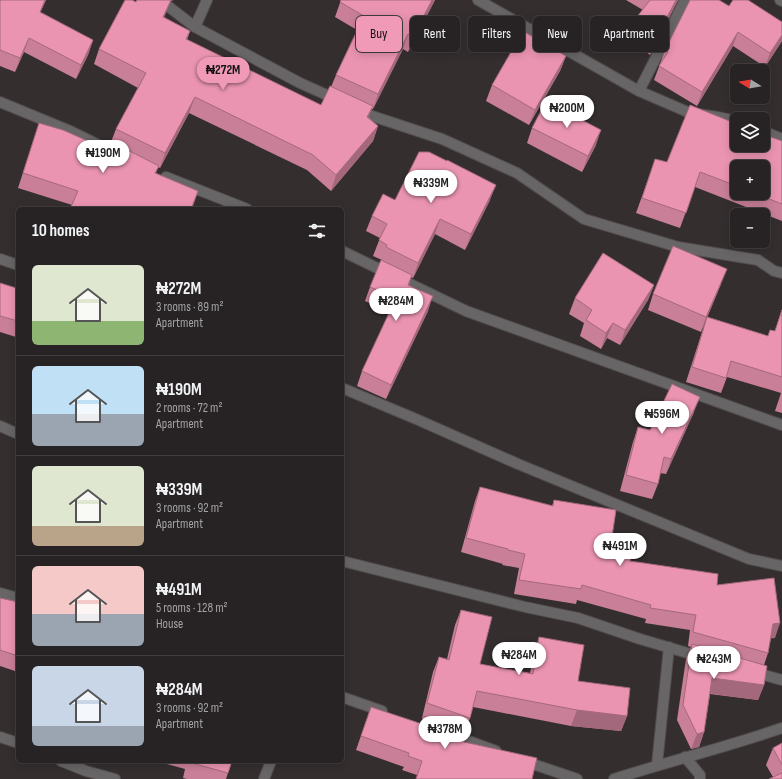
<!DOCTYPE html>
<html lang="en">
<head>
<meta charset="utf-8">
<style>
  body { margin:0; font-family:"Sofia Sans Condensed",sans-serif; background:#2f2a2b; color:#f1f3f6; height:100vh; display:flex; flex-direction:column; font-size:15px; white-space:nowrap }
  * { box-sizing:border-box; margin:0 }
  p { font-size:13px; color:#a4a4a6 }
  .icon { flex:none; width:22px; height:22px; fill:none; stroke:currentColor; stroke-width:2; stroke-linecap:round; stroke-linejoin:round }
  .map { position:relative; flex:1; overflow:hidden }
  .details { position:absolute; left:16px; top:207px; width:328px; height:556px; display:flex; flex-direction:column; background:#272223; border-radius:6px; box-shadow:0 2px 10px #0003,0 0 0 1px #433f41 }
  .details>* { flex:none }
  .guide { position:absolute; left:356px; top:16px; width:366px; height:36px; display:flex; gap:8px }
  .needle { width:26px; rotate:281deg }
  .fabs { position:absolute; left:730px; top:64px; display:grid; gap:8px }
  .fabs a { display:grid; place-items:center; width:40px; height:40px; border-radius:6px; background:#272223; box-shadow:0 2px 10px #0003,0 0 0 1px #433f41; font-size:20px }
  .price { position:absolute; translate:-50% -34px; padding:0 9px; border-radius:14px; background:#fff; color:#222; font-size:13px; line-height:26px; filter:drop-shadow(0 1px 2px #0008) }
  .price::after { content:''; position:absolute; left:50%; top:24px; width:12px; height:9px; margin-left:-6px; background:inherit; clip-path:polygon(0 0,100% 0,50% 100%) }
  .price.active { background:#f09ab7; color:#111 }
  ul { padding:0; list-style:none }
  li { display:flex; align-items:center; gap:12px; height:100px; padding:0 16px }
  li+li { border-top:1px solid #433f41 }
  li span { display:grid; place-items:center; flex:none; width:112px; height:80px; border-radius:6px; color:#555 }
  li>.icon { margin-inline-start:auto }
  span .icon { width:48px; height:48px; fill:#fffc; stroke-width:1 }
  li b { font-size:17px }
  h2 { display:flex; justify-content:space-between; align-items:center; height:48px; padding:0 16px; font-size:17px }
  .chip { padding:0 14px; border-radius:6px; background:#272223; box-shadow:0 2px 10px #0003,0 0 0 1px #433f41; font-size:14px; line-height:36px }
  .chip.active { background:#f09ab7; color:#111 }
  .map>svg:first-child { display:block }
</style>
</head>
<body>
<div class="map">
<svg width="782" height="779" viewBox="0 0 782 779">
  <rect width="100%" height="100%" fill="#342e2f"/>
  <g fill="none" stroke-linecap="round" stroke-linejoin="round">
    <g stroke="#514c4d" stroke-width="12">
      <g id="minor">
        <path d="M160,0L195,27L300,83L338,100"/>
        <path d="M478,0L639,91L690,113L718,117L737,121"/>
        <path d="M780,0L782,1"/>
        <path d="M195,27L207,0"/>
        <path d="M639,91L685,0"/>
        <path d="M0,102L68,130L115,153"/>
        <path d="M358,109L372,116L442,139L517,173L584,219L678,247L758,260L774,271L782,273"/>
        <path d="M763,131L782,139"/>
        <path d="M166,177L247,209"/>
        <path d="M342,251L466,311L782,425"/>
        <path d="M0,259L18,265"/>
        <path d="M342,388L416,419L518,464L749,559L782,566"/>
        <path d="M0,426L18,434"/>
        <path d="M342,561L525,607L578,618L640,639L701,657"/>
        <path d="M0,593L18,598"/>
        <path d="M753,672L782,680"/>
        <path d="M342,697L382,711"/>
        <path d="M452,735L496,751"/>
        <path d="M0,737L18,743"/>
        <path d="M685,757L700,775V779"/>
        <path d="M61,761L86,771L115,779"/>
        <path d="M524,761L577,779"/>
        <path d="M657,765L669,647"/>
        <path d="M264,779L271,761"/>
        <path d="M614,779C670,761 727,747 782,728"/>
      </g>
    </g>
    <use href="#minor" stroke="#686566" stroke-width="10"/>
  </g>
  <g fill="#c97f98" fill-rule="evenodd">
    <path d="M0,0H46L40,13L93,40L88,55L76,79L24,52L15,72L0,66Z"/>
    <path d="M137,0H173L172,1L171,0L164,17L190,31L187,40L321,105L331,87L336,75L357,30L335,17L341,0H435L408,52L403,49L373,109H372L368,117L378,126L373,141L331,191L307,170L189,113L160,168L158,167L156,173L198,191L192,209H70L72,205L18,188L39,123L106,149L111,142L116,129L138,88L94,64L99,49L136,2Z"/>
    <path d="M626,0H678L650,55L627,37L633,22L643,10Z"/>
    <path d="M729,6L782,22V41L765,67L733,46L697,106L654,80L660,64L665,50Z"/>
    <path d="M566,56L560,71L529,125L486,101L492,85Z"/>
    <path d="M532,128L596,145L582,172L527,143Z"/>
    <path d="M782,141V221L695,187L680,228L636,213L650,174L667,162ZM737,167L763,193H737Z"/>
    <path d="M395,200H490L465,250L435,234L413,278L411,277L409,285L428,311L386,399L357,386L362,371L390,312L365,301L370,287L382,260L373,256L380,238L366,231L372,216Z"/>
    <path d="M18,280V332L16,337L0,332V283L15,288Z"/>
    <path d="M721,284L701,332L648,310L653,294Z"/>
    <path d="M654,285L648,300L620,345L607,338L601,349L580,336L584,323L569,314L575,298Z"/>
    <path d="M782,309V413L775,411L781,393L727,377L721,393L686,382L702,332L707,317L768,336L770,330L775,331Z"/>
    <path d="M694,412L666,474L660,473L658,484L652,499L620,491L633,442L638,427L650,430Z"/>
    <path d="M480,487L552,506L554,500L610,550L630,561L717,585L775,638H771L768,653L764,665V685L758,700L710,694L704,732L699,747L691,749L677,720L686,659L691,647L688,646L690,630L645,623L646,619L577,600L576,604L514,594L519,568L502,565L503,564L461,552L475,501Z"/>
    <path d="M0,598L18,602V676H17L18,672L0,666Z"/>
    <path d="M461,610L480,664L530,673L534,652L539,637L578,681L627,716L621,731L571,726L473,707L470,718L465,731L417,775L402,770L404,767L356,750L366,721L421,724L423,718H422L433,672L439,657L447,659L455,625Z"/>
    <path d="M782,743V779L773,777L766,765L773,748Z"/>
    <path d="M156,761H232L226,779H187L183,778L185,769Z"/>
  </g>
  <g fill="#a4687c">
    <path d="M45,0H46L34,26L40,12Z"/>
    <path d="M171,0L166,13L157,32L163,17Z"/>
    <path d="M432,0H435L408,52L413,37Z"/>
    <path d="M676,0H678L650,55L655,40Z"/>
    <path d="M738,32L733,46L697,106L702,92Z"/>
    <path d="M408,34L403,49L373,109L378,94Z"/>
    <path d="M782,35V41L765,67L770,53Z"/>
    <path d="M29,38L24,52L15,72L20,58Z"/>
    <path d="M93,40L88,55L76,79L81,65Z"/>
    <path d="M566,56L560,71L529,125L535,110Z"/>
    <path d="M195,97L189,113L160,168L165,153Z"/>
    <path d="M378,126L373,141L331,191L336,175Z"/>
    <path d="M601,130L596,145L582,172L588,156Z"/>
    <path d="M496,185L490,200L465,250L471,234Z"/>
    <path d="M440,219L435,234L413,278L418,263Z"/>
    <path d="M727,269L721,284L701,332L706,317Z"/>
    <path d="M654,285L648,300L620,345L625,330Z"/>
    <path d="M433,296L428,311L386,399L391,385Z"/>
    <path d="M613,323L607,338L601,349L606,333Z"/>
    <path d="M700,397L694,412L666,474L671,459Z"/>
    <path d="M780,623L775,638L767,639L773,624Z"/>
    <path d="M712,678L764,685L758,700L706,693Z"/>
    <path d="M577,710L627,716L621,731L571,726Z"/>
    <path d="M704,732L699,747L691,749L697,734Z"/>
  </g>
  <g fill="#ea94b1" stroke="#a4687c">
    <path d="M0,0H45L40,12L93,40L81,65L29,38L20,58L0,50Z"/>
    <path d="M125,0H132L136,2L137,0H171L163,17L190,31L186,39L321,105L330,86L373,106L367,117L378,126L336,175L313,155L195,97L165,153L116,129L146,73L99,49Z"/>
    <path d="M341,0H432L413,37L408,34L378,94L336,75L364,16L340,2Z"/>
    <path d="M650,0H676L655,40L633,22Z"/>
    <path d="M690,0H719L729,6L733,0H748L782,22V35L770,53L738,32L702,92L659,66L668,52L665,50Z"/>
    <path d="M523,31L566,56L535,110L492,85Z"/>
    <path d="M546,101L601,130L588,156L532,128Z"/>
    <path d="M690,105L737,124V145H763V134L782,141V204L754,193H763V167H737V186L700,172L686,213L642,198L655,159L667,162Z"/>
    <path d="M39,123L63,130L106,149L110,141L159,166L155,173L198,191L191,209H70L78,191L23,173Z"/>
    <path d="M419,152H429L447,161V160L496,185L471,234L440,219L418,263L386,247L387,245L379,240L387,224L372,216L383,194L395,200Z"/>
    <path d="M673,246L727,269L706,317L653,294Z"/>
    <path d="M603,253L654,285L625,330L613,323L606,333L586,320L592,310L575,298Z"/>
    <path d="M381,260L412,275L408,285L433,296L391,385L362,371L396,298L370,287Z"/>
    <path d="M18,280V321L0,316V283L16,288Z"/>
    <path d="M782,310V377L731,361L726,378L692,367L707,317L768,336L770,330L775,331Z"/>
    <path d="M672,384L700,397L671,459L664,457L658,484L626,475L638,427L650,430Z"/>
    <path d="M480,487L553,506L554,500L616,510L610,550L631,556L630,561L718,574L717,585L774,578L780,623L773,624L768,653L693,632L696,615L650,608L651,605L582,585L581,589L519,580L525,554L508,550V549L466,538Z"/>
    <path d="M0,598L18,602V656L0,650Z"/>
    <path d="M461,610L492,617L480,664L533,674L539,637L584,645L578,681L630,688L627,716L577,710L477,691L470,718L427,703L439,657L449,660Z"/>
    <path d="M692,644L767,666L764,685L712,678L704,732L697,734L683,705Z"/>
    <path d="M371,707L422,724L423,716L467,731L464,742L537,758L532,779H416L422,761L408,756L409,753L361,736Z"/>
    <path d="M782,743V765L773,748Z"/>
    <path d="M189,761H232L228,773L188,762Z"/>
    <path d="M782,773V779H769Z"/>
  </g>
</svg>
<div class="fabs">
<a><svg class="needle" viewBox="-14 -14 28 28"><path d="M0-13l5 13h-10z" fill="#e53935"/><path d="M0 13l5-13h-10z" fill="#a4a4a6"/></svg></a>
<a><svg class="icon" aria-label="layers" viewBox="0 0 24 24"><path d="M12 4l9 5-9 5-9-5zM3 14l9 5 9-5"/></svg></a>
<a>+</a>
<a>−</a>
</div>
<b class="price active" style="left:223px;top:91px">₦272M</b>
<b class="price" style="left:567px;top:129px">₦200M</b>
<b class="price" style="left:103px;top:174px">₦190M</b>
<b class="price" style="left:431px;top:204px">₦339M</b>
<b class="price" style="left:396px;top:322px">₦284M</b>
<b class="price" style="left:662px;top:435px">₦596M</b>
<b class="price" style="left:620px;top:567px">₦491M</b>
<b class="price" style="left:519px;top:676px">₦284M</b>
<b class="price" style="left:714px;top:680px">₦243M</b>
<b class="price" style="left:445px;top:750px">₦378M</b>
<div class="guide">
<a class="chip active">Buy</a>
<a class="chip">Rent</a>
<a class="chip">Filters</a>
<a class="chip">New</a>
<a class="chip">Apartment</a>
</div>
<section class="details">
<h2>10 homes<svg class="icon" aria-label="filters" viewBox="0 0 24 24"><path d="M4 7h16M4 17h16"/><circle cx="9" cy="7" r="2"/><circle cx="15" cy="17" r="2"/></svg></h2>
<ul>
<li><span style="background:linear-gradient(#dfe7d0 70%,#8fb573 0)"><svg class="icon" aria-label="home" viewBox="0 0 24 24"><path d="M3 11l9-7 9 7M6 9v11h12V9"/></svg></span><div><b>₦272M</b><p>3 rooms · 89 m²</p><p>Apartment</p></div></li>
<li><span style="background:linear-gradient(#bfe0f5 60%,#9aa5b1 0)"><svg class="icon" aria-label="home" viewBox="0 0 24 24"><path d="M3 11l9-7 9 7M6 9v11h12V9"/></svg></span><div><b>₦190M</b><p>2 rooms · 72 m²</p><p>Apartment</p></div></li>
<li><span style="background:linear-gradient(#dfe7d0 75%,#b9a48a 0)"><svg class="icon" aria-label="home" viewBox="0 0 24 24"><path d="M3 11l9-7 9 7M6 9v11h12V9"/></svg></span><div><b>₦339M</b><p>3 rooms · 92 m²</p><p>Apartment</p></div></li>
<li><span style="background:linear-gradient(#f6c9c9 60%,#9aa5b1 0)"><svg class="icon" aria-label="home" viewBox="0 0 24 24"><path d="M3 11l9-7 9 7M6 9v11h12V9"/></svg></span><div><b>₦491M</b><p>5 rooms · 128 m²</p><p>House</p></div></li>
<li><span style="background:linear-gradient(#c9d6e8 75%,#9aa5b1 0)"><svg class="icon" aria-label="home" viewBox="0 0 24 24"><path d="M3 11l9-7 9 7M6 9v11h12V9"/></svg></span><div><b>₦284M</b><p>3 rooms · 92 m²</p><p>Apartment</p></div></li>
</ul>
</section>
</div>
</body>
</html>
